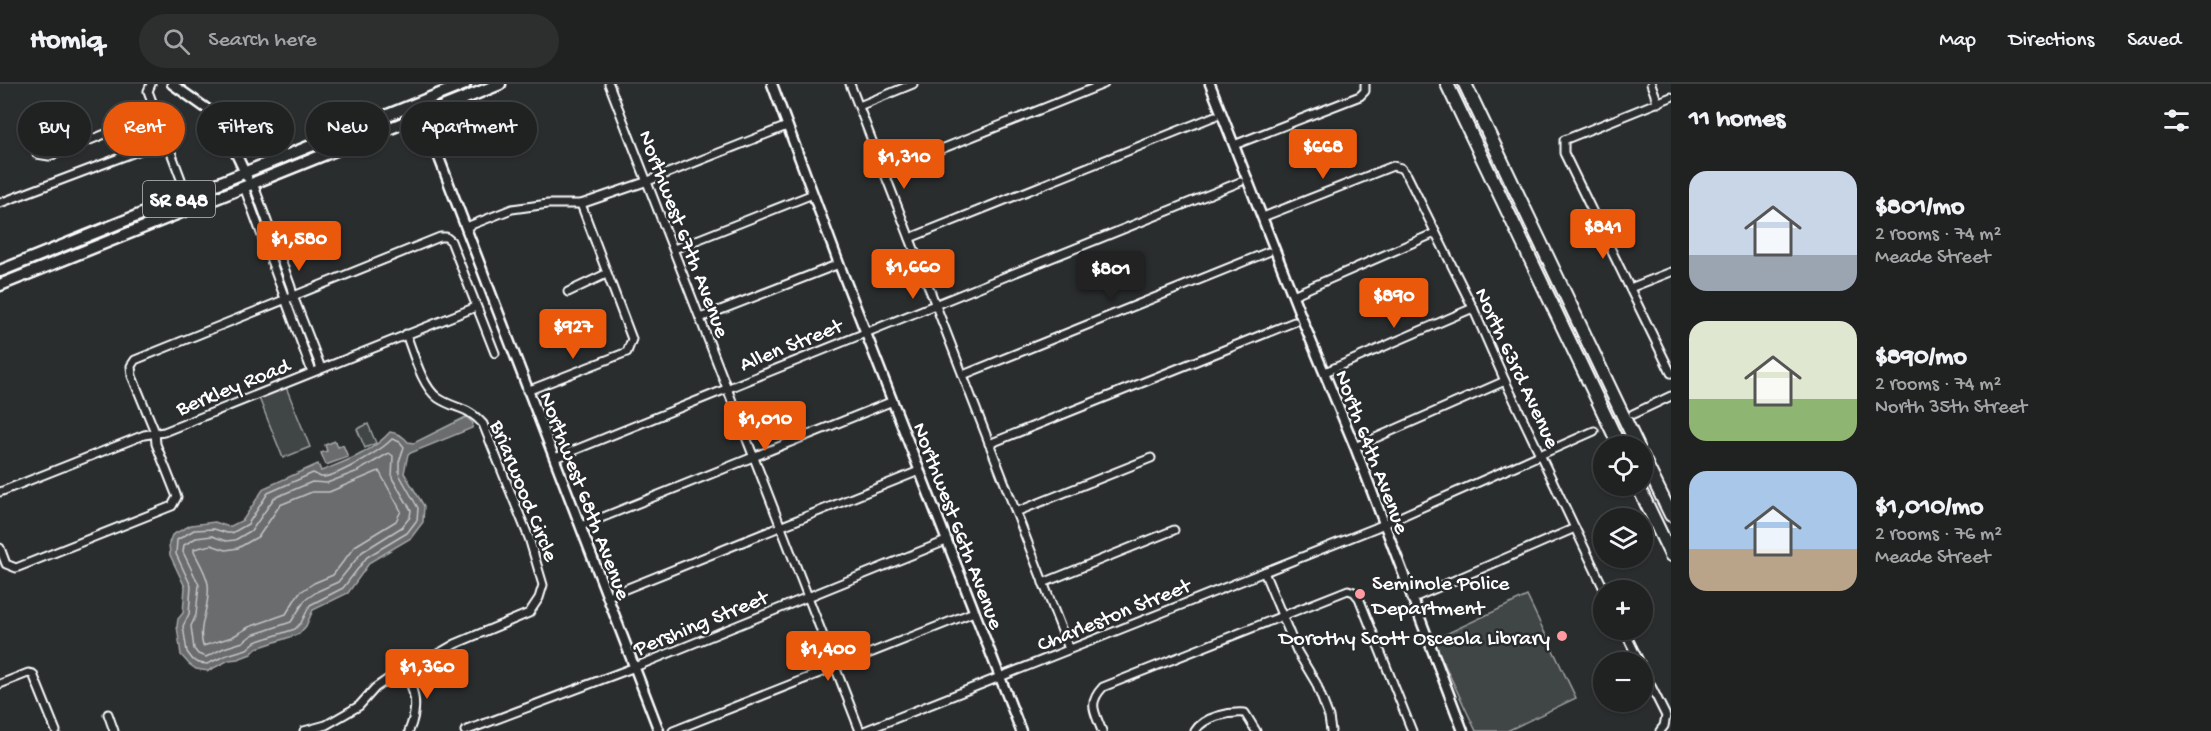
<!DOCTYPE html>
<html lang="en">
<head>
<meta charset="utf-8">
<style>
  body { margin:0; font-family:"Gochi Hand",sans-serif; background:#2d2f2f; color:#f1f3f6; height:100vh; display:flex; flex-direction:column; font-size:22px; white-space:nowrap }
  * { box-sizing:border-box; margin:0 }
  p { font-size:20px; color:#a2a4a5 }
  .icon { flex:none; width:33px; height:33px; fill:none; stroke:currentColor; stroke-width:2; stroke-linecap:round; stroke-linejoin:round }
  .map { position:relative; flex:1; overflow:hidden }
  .drawer { display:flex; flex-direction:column; background:#202222; width:540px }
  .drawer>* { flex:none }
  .guide { position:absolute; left:18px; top:18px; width:570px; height:54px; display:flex; gap:12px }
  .fabs { position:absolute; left:1593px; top:352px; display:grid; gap:12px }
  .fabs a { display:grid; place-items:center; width:60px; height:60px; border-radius:50%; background:#202222; box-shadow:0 2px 4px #0004,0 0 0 2px #3d3f40; font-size:30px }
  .price { position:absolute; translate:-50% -51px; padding:0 14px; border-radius:6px; background:#ea580c; color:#fff; font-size:20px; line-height:39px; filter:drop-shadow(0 2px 3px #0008) }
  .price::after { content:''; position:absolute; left:50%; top:36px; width:18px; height:14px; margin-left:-9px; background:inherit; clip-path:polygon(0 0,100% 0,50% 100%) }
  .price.on { background:#222; color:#fff }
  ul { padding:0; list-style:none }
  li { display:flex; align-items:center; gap:18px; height:150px; padding:0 18px }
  li span { display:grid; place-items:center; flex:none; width:168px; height:120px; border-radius:18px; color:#555 }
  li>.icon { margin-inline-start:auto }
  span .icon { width:72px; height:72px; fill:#fffc; stroke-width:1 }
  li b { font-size:26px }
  h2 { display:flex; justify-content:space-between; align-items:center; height:72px; padding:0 18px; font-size:26px }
  .pill { padding:0 21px; border-radius:27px; background:#202222; box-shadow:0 2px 4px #0004,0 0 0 2px #3d3f40; font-size:21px; line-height:54px }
  .pill.on { background:#ea580c; color:#fff }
  header { display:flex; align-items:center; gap:36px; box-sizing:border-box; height:84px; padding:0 30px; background:#202222; border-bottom:2px solid #3d3f40 }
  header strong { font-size:28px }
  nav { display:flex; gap:33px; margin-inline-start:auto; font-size:21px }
  .search { width:420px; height:54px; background:#2d2f2f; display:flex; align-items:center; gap:15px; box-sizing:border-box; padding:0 21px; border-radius:33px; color:#a2a4a5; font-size:22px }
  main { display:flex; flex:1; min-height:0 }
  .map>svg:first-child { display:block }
</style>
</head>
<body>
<header>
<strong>Homiq</strong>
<div class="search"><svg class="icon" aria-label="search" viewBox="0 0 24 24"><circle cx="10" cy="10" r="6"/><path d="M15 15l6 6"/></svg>Search here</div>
<nav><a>Map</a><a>Directions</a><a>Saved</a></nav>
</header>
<main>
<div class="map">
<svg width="1671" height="647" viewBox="0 0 1671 647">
  <rect width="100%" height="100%" fill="#2a2d2e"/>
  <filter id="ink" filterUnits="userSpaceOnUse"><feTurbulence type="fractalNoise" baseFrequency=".0167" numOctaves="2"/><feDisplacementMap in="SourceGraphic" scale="12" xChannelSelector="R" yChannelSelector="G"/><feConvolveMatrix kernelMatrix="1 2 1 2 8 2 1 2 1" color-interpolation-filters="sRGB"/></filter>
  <g filter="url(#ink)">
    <g fill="#414445" stroke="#a0a2a2" stroke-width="1.5">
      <path d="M286,303L310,363L283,374L259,314Z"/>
      <path d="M368,340L376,359L365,364L357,345Z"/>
      <path d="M1527,512L1576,614L1507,647H1476L1433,556Z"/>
    </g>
    <g fill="#6a6c6d" stroke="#a6a7a7" stroke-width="1.5">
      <path d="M466,333L473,339L472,344L408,370L404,389L424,422L423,438L411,454L370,478L348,509L313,526L306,542L299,550L257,564L251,570L238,575L229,576L208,587L196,585L189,580L181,571L177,542L178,535L183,529L185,503L170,471L169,459L172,451L191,441L215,438L229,443L243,436L264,404L318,380L321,387C346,377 371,369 390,348C398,349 403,352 408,358L414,359Z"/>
      <path d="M335,357L338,363L343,361L348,373L326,381L321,369L327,367L325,361Z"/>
    </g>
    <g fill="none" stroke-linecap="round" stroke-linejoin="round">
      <g stroke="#c3c4c5" stroke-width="1.5">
        <path d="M392,355L400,358L404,363L399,378V390L418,424L417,436L407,449L367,473L343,504L310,521L301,539L295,545L255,558L247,565L227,571L207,580L199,579L193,576L187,568L183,542L189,530L191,502L176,470L177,456L194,446L214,445L227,449H232L248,440L268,409L313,389C316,390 318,392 321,393C335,394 382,366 392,355Z"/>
        <path d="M389,369L393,372L392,394L411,426L410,433L402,443L362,468L338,498L318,507L305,516L291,538L252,551L243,558L224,564L206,573L198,570L194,565L191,542L196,531L199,501L183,468L184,461L196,454L212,452L226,457L235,456L252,446L274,414L312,398L327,399L358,387Z"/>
        <path d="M379,387L401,427L396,437L355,462L333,491L314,499L299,509L286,530L249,543L232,553L203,562C197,540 211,523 208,500C206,489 199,478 194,468V465L211,461L226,466L238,464L259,452L280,421L312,408H329Z"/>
      </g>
      <path stroke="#3f4243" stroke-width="7" stroke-dasharray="7 3.5" stroke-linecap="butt" d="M1594,347L1625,334"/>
      <g stroke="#fff" stroke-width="11">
        <g id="minor">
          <path d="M151,0L148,7L181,95L180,115"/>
          <path d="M609,0L860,647"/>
          <path d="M850,0L1069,565"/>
          <path d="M1651,0L1658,19"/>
          <path d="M1671,13L1564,56V69L1671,289"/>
          <path d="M859,22L913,0"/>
          <path d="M1234,61L1360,12L1365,7V0"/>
          <path d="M37,70L49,72L58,69L157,29"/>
          <path d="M884,88L1104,0"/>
          <path d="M253,99L291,203L293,212L321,284"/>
          <path d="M244,103L312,288"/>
          <path d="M0,119L167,56"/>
          <path d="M1263,133L1393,82L1401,84L1407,91L1473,224L1505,297L1605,507"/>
          <path d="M466,143L512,125L548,120H581L648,97L787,42"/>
          <path d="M910,154L1215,32"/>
          <path d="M674,165L813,110"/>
          <path d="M1630,204L1671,188"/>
          <path d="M568,208L606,190"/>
          <path d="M1293,211L1435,149"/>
          <path d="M700,234L839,180"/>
          <path d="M1325,288L1473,224"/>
          <path d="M963,291L1268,168"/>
          <path d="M527,307L627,268L632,255L581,120"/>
          <path d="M1633,330L1671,312"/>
          <path d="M989,360L1294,238"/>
          <path d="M1355,363L1505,297"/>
          <path d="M555,374L1240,98"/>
          <path d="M0,408L144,351L164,348L476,223"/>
          <path d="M1016,428L1151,374"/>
          <path d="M581,442L893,317"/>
          <path d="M0,464L6,480L16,484L172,422L177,413L156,360L155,348L132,292L131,282L135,276L440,153H446L451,157L495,269"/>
          <path d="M1264,488L1297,567L1316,599L1329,633L1331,647"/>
          <path d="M1043,499L1174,446"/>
          <path d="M608,512L919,387"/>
          <path d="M1411,515L1575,444"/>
          <path d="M1624,546L1640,579"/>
          <path d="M1642,584L1666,632L1664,642L1660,647"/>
          <path d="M405,585C415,609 419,623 409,647"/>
          <path d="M0,600L28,589L33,590L56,647"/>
          <path d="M108,630L114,647"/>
          <path d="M304,647L326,641L359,622L375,604L395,590L424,578L455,560L529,529L539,514L543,501L529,454L483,340C466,321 456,326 438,314C422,303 413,268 406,250"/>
          <path d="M465,647L635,583L946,457"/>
          <path d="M673,647L974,528"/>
          <path d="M864,647L1375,444L1594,347"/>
          <path d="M1102,647C1095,628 1087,620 1103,603L1348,506L1354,508L1359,514L1412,647"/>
          <path d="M1195,647C1204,632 1230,628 1245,629L1256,647"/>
        </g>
      </g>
      <g stroke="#fff" stroke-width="13">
        <g id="tertiary">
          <path d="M172,0L210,27L231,59L247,93"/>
          <path d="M772,0L839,180L1021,647"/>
          <path d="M1210,0L1302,235L1355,363L1463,647"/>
          <path d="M418,19L659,647"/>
        </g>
      </g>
      <g stroke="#fff" stroke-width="15">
        <g id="primary">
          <path d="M0,187L465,0"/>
          <path d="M0,201L500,0"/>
        </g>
      </g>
      <g stroke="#fff" stroke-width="16">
        <g id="motorway">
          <path d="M1447,0L1620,363"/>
          <path d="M1465,0L1638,363"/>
          <path d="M1642,372L1671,431"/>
          <path d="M1638,402L1671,471"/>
        </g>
      </g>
      <use href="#minor" stroke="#2a2d2e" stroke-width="7"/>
      <use href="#tertiary" stroke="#2a2d2e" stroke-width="8"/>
      <use href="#primary" stroke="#2a2d2e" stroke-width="10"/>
      <use href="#motorway" stroke="#2a2d2e" stroke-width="12"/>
    </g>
  </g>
  <g fill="#ff9aa2" stroke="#2a2d2e" stroke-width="2">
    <circle cx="1360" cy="510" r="6"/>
    <circle cx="1562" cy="552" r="6"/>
  </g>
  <g text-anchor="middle" stroke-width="5" stroke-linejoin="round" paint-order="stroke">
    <rect fill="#2a2d2e" stroke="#bfc0c0" stroke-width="1.5" x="143" y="97" width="72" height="36" rx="4.5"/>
    <g font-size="21" font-weight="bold" fill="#fff">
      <text x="179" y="122">SR 848</text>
    </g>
    <g font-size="22" fill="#fff" stroke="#2a2d2e">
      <text transform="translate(686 149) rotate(69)" y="8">Northwest 67th Avenue</text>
      <text transform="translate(790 259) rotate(-22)" y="8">Allen Street</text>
      <text transform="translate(1519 283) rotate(65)" y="8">North 63rd Avenue</text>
      <text transform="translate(232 301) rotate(-22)" y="8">Berkley Road</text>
      <text transform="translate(1374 367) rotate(69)" y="8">North 64th Avenue</text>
      <text transform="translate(526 406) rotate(68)" y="8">Briarwood Circle</text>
      <text transform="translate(587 411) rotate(69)" y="8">Northwest 68th Avenue</text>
      <text transform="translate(960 441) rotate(69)" y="8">Northwest 66th Avenue</text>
      <text transform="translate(1113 529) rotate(-22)" y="8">Charleston Street</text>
      <text transform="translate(700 537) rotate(-22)" y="8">Pershing Street</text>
    </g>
    <g font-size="22" fill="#fff" stroke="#2a2d2e" text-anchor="start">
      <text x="1372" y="505">Seminole Police<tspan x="1372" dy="25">Department</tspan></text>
      <text x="1550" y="560" text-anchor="end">Dorothy Scott Osceola Library</text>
    </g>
  </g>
</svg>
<div class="fabs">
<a><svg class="icon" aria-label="locate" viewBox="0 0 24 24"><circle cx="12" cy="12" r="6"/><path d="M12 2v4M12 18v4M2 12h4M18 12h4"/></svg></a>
<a><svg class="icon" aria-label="layers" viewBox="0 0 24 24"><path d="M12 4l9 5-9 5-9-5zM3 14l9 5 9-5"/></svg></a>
<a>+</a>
<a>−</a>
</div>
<b class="price" style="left:1323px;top:96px">$668</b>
<b class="price" style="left:904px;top:106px">$1,310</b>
<b class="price" style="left:1603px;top:176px">$841</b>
<b class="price" style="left:299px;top:188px">$1,580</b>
<b class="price" style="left:913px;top:216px">$1,660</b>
<b class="price on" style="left:1111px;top:218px">$801</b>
<b class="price" style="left:1394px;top:245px">$890</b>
<b class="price" style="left:573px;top:276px">$927</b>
<b class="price" style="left:765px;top:368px">$1,010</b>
<b class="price" style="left:828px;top:598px">$1,400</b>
<b class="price" style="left:427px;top:616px">$1,360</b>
<div class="guide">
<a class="pill">Buy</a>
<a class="pill on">Rent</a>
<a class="pill">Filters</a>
<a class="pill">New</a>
<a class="pill">Apartment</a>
</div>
</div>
<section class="drawer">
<h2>11 homes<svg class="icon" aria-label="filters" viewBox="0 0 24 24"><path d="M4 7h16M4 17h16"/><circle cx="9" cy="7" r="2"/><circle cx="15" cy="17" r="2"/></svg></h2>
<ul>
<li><span style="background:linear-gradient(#c9d6e8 70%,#9aa5b1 0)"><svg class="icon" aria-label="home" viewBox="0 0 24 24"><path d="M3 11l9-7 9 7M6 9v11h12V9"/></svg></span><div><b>$801/mo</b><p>2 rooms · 74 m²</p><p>Meade Street</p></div></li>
<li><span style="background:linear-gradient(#dfe7d0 65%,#8fb573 0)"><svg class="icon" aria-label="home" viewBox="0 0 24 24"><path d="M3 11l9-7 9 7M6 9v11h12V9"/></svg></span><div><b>$890/mo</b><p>2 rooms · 74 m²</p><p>North 35th Street</p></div></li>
<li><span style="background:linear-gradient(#a9c7e8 65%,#b9a48a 0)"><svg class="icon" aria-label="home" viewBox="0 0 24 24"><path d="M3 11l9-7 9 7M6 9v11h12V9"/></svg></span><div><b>$1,010/mo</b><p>2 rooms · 76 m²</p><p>Meade Street</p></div></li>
</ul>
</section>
</main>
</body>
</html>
